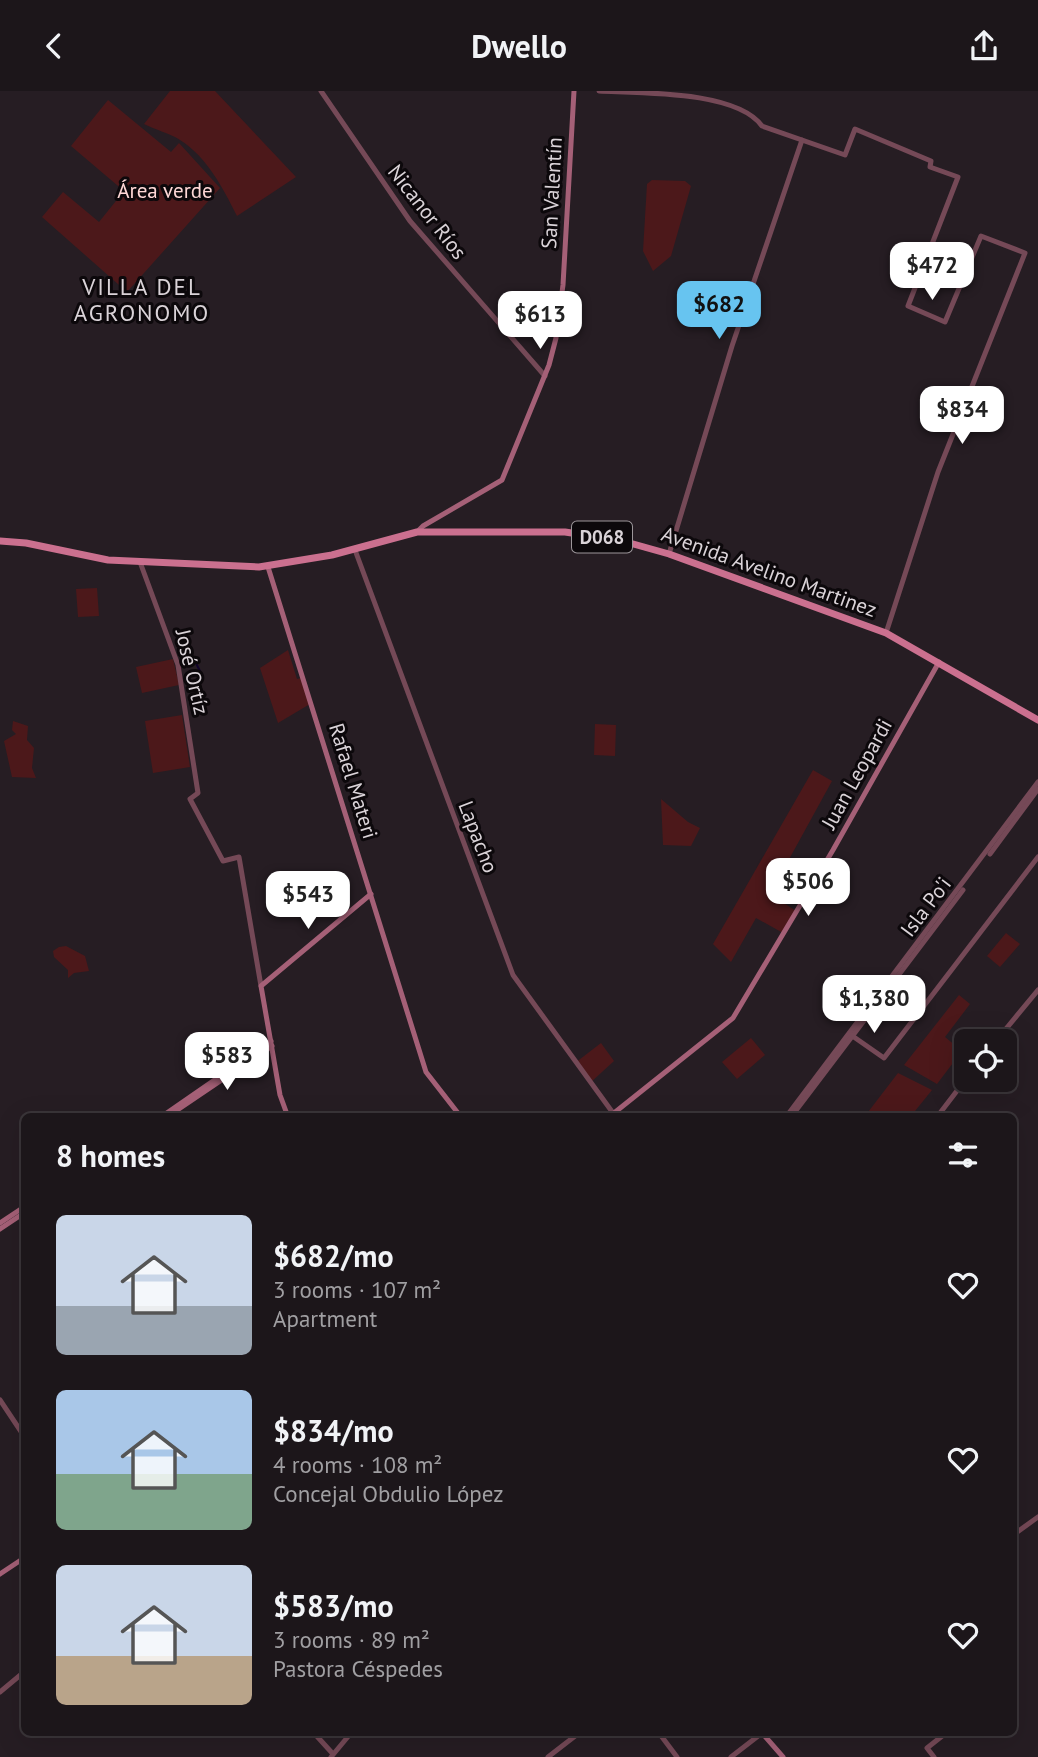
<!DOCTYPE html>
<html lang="en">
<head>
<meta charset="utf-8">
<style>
  body { margin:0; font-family:"PT Sans",sans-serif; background:#292327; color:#f1f3f6; height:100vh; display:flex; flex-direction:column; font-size:26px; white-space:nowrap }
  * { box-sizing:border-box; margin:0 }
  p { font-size:23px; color:#a09fa2 }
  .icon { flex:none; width:38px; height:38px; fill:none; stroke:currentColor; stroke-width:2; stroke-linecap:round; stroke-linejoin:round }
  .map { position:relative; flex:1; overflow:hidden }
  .details { position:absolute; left:21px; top:1022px; width:996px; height:623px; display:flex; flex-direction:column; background:#1c161a; border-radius:10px; box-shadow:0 7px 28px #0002,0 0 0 2px #3a3539 }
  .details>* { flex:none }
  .fabs { position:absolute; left:954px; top:938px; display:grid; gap:14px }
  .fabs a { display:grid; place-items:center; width:63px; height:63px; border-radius:10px; background:#1c161a; box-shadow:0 7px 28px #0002,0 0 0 2px #3a3539; font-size:35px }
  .price { position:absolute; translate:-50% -60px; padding:0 16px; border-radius:14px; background:#fff; color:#222; font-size:23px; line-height:46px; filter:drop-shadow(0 2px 4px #0008) }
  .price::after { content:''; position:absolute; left:50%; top:42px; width:21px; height:16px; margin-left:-10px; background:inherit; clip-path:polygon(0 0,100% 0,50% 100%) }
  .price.on { background:#67c4f0; color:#111 }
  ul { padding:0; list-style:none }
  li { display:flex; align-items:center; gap:21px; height:175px; padding:0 35px }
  li span { display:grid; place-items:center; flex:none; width:196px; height:140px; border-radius:10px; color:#555 }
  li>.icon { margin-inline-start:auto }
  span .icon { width:84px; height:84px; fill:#fffc; stroke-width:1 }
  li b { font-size:30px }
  h2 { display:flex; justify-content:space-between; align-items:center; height:84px; padding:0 35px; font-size:30px }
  header { display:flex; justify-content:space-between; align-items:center; height:91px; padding:0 35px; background:#1c161a; font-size:32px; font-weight:700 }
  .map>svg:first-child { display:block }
</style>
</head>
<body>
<header><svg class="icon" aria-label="back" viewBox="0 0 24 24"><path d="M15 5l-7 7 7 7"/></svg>Dwello<svg class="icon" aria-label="share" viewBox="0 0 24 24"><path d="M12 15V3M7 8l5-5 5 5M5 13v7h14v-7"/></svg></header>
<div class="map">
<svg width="1038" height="1666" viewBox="0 0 1038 1666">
  <rect width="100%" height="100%" fill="#261d23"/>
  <g fill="#4c181a">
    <path d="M170,0H215L296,86L237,125C223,97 207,66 180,49C170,42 155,39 144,33Z"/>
    <path d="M108,9L171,61L179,52L220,97L127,201L42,126L63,101L99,131L124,100L71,55Z"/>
    <path d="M652,89L685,90L691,95L671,165L653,180L643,160L647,93Z"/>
    <path d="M97,497L99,525L78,526L76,498Z"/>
    <path d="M288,559L297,588L301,587L310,613L278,632L260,577Z"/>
    <path d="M173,568L179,594L142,602L136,576Z"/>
    <path d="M182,624L190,676L153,682L145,630Z"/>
    <path d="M13,630L28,635L27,649L34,657L32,677L36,687L12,686L4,650L16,643L12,639Z"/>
    <path d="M595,633L616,634L615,665L594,664Z"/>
    <path d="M813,679L832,690L770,803L796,820L783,842L756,827L731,871L713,853Z"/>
    <path d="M661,708L688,731L700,737L691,755L663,754Z"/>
    <path d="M1006,842L1020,853L1000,876L987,865Z"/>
    <path d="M59,856L66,855L85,865L89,880L74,882L68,887V879L54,866L53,860Z"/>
    <path d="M959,904L970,913L945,946L962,960L937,993L904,974Z"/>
    <path d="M751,947L765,964L737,988L722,971Z"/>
    <path d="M601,952L614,970L590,992L575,972Z"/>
    <path d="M898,982L932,999L911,1025H865Z"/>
  </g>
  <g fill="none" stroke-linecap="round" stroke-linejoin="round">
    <path stroke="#12032c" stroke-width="2" d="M177,554L189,559L200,580"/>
    <g stroke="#754957" stroke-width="5">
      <path d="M321,0L410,130L545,285"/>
      <path d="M599,0C643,2 737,0 762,35L845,64L855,38L931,70L930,76L958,86L908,215L945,231L981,145L1025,162L938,381L886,542"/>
      <path d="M355,459L513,884L613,1022"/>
      <path d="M669,463L732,255L802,49"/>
      <path d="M140,471L178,574L198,702L190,708L223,770L239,766L261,895"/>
      <path d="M990,763L1038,698"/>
      <path d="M851,944L884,967L1038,766"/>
      <path d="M996,950L1038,899"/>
      <path d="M786,1026L1038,691"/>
      <path d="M791,1026L963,799"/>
      <path d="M937,1026L966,988"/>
      <path d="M0,1309L24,1345"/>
      <path d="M1013,1444L1038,1426"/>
      <path d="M0,1601L24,1581"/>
      <path d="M314,1642L333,1663"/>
      <path d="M659,1642L677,1666"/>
      <path d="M331,1666L351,1642"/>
      <path d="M548,1666L579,1642"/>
      <path d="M731,1666L762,1642"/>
      <path d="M934,1666L927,1657L946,1642"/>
    </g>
    <g stroke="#a56077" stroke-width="5">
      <path d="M417,441L423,435L502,389L549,274L556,247L563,194L574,0"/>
      <path d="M268,476L426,981L461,1026"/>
      <path d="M161,1026L271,950"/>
      <path d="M167,1026L272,955"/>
      <path d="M288,1026L280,1004L261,895L371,803"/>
      <path d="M609,1026L733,927L833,759L939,571"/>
      <path d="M0,1132L24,1116"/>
      <path d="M0,1138L24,1122"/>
      <path d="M0,1483L24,1467"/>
      <path d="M762,1642L783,1666"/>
    </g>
    <path stroke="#cb708f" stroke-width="7" d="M0,450L26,452L108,469L259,476L332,464L417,441H565L619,449L669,463L886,542L1038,629"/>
  </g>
  <g text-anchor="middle" stroke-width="6" stroke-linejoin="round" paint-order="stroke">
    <rect fill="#0c080b" stroke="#9c969a" stroke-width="2" x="572" y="430.5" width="60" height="31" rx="5"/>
    <g font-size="19" font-weight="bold" fill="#dad3d8">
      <text x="602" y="453">D068</text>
    </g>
    <g font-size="21" fill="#fed7d6" stroke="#0c080b">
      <text x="165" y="107">Área verde</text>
    </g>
    <g font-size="21" fill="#dad3d8" stroke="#0c080b">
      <text transform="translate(552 102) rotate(-87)" y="7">San Valentín</text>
      <text transform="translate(427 121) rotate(52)" y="7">Nicanor Ríos</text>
      <text transform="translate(769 481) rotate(20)" y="7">Avenida Avelino Martinez</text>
      <text transform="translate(192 581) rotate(77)" y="7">José Ortíz</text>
      <text transform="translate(857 683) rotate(-61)" y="7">Juan Leopardi</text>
      <text transform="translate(353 690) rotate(73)" y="7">Rafael Materi</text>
      <text transform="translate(478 746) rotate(69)" y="7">Lapacho</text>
      <text transform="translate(926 816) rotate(-53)" y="7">Isla Po'i</text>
    </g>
    <g font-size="23" letter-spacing="2" fill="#dad3d8" stroke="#0c080b">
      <text x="142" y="204">VILLA DEL<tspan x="142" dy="26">AGRONOMO</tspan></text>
    </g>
  </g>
</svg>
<div class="fabs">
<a><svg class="icon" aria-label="locate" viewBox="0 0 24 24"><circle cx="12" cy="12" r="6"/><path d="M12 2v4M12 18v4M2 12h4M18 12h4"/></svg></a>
</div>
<b class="price" style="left:932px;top:211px">$472</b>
<b class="price on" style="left:719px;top:250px">$682</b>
<b class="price" style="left:540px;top:260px">$613</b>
<b class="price" style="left:962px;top:355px">$834</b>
<b class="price" style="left:808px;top:827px">$506</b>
<b class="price" style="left:308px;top:840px">$543</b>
<b class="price" style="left:874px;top:944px">$1,380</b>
<b class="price" style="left:227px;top:1001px">$583</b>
<section class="details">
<h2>8 homes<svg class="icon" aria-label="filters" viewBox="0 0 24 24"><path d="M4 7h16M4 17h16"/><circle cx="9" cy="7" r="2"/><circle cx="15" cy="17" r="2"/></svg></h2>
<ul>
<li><span style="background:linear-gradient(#c9d6e8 65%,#9aa5b1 0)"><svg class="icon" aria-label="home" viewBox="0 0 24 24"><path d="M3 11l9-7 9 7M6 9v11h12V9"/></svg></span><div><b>$682/mo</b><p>3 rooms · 107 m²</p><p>Apartment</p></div><svg class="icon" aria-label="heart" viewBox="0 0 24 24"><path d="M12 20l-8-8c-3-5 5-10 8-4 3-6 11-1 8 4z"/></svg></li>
<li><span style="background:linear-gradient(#a9c7e8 60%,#7fa58c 0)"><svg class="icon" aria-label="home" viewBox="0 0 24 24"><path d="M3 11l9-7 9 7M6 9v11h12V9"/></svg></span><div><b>$834/mo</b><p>4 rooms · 108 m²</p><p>Concejal Obdulio López</p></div><svg class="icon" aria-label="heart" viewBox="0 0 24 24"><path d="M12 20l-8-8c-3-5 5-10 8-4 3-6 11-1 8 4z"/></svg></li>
<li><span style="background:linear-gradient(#c9d6e8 65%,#b9a48a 0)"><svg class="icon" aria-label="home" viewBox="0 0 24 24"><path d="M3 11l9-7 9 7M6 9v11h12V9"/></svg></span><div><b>$583/mo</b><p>3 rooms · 89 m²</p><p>Pastora Céspedes</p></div><svg class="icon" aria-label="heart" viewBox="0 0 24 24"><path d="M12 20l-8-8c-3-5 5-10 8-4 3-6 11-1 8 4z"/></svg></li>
</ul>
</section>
</div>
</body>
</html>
